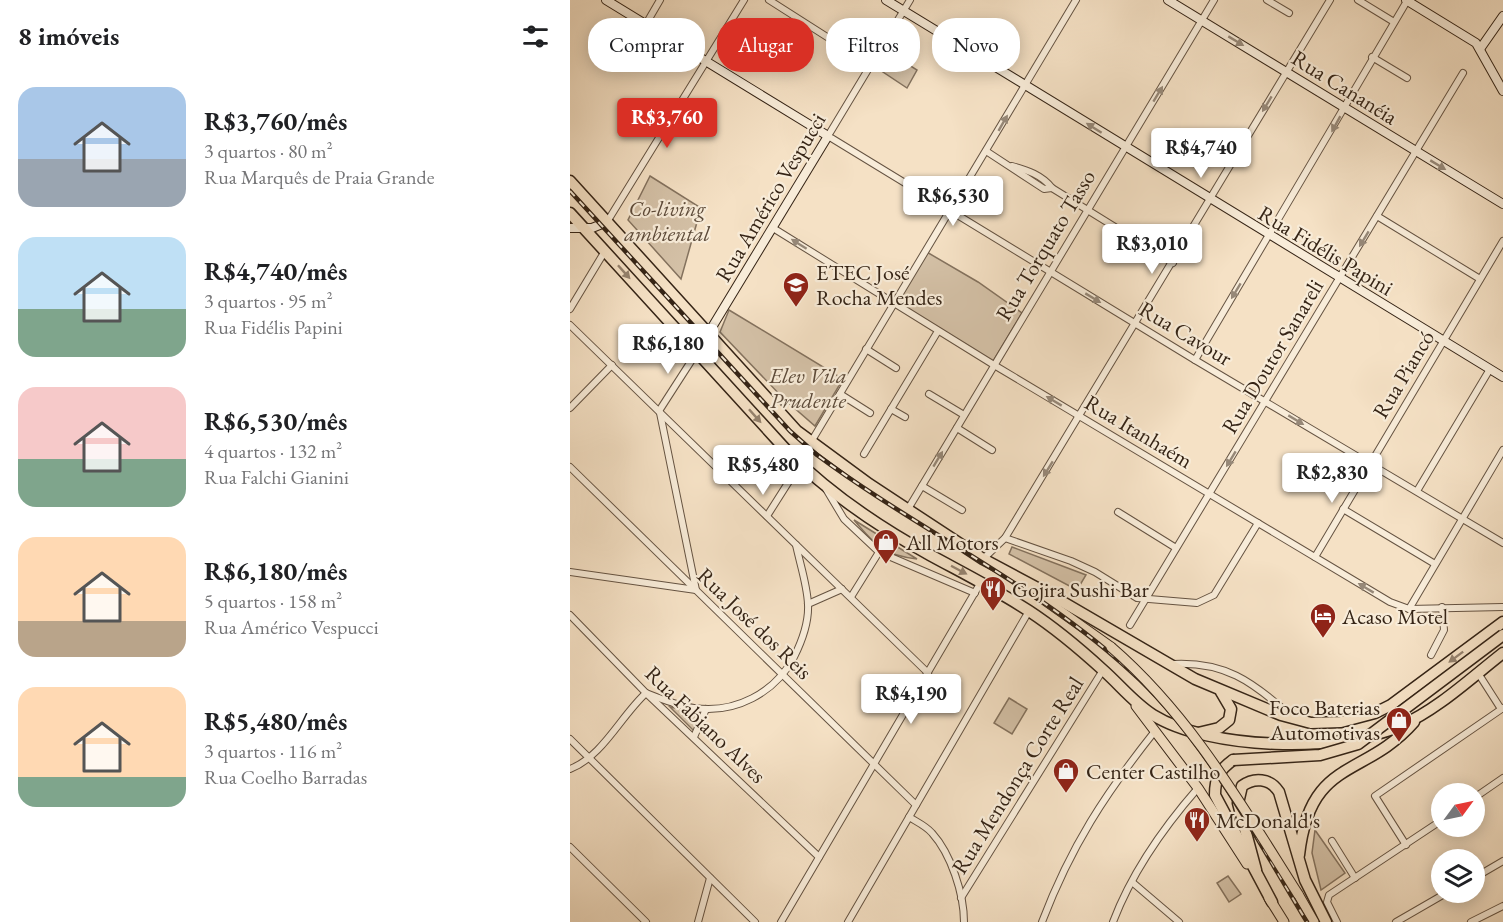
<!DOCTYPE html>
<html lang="pt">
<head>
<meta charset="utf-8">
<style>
  body { margin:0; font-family:"EB Garamond",serif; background:#f6f6f6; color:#202124; height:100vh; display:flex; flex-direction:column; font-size:22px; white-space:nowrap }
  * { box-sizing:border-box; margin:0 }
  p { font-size:20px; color:#757577 }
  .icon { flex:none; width:33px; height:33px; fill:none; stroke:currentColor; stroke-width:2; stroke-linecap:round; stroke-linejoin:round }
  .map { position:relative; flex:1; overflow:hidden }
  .sheet { display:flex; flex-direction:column; background:#fff; width:570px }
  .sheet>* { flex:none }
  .hud { position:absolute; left:18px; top:18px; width:570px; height:54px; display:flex; gap:12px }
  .needle { width:39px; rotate:57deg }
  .fabs { position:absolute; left:861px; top:783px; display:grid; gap:12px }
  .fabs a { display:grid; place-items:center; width:54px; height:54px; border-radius:50%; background:#fff; box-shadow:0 3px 15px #0003; font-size:30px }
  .price { position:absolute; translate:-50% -51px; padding:0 14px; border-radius:6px; background:#fff; color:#222; font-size:20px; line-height:39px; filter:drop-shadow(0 2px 3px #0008) }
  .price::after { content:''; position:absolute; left:50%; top:36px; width:18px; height:14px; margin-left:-9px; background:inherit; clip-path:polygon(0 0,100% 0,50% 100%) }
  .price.selected { background:#d93025; color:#fff }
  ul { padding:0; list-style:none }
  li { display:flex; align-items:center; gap:18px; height:150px; padding:0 18px }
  li span { display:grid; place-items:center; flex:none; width:168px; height:120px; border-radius:18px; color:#555 }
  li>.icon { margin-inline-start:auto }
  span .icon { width:72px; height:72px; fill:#fffc; stroke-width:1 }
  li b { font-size:26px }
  h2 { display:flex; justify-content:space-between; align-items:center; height:72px; padding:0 18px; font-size:26px }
  .pill { padding:0 21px; border-radius:24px; background:#fff; box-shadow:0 3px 15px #0003; font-size:21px; line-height:54px }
  .pill.selected { background:#d93025; color:#fff }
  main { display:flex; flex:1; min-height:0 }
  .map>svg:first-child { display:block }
</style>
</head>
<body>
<main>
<section class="sheet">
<h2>8 imóveis<svg class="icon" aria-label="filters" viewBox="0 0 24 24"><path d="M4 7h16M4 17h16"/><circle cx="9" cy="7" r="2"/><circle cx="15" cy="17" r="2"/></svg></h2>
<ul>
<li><span style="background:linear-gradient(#a9c7e8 60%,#9aa5b1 0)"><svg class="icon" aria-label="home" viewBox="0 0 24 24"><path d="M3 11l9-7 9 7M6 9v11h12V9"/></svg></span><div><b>R$3,760/mês</b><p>3 quartos · 80 m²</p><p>Rua Marquês de Praia Grande</p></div></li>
<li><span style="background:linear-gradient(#bfe0f5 60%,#7fa58c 0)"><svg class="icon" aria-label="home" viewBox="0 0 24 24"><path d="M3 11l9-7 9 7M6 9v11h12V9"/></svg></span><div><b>R$4,740/mês</b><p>3 quartos · 95 m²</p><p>Rua Fidélis Papini</p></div></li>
<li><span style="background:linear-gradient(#f6c9c9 60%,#7fa58c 0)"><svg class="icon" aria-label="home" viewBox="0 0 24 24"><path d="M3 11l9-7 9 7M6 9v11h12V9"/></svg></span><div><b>R$6,530/mês</b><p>4 quartos · 132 m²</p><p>Rua Falchi Gianini</p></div></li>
<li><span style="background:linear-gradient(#ffd9b3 70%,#b9a48a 0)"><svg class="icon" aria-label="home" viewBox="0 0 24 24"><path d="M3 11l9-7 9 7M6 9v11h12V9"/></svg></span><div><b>R$6,180/mês</b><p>5 quartos · 158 m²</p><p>Rua Américo Vespucci</p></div></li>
<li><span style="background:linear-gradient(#ffd9b3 75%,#7fa58c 0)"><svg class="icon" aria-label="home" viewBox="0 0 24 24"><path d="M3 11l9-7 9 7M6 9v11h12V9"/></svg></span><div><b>R$5,480/mês</b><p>3 quartos · 116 m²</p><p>Rua Coelho Barradas</p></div></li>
</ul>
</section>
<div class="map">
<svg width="933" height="922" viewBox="0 0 933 922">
  <rect width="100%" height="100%" fill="#f5e1c5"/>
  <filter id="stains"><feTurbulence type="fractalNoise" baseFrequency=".00333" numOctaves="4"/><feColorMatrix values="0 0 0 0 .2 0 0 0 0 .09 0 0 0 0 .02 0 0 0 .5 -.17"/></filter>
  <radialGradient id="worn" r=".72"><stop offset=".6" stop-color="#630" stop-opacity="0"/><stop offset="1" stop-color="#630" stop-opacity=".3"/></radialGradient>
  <g fill="#d4c1a7" stroke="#84725e" stroke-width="1.5">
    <path d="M317,51L347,70L337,88L307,68Z"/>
    <path d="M80,176L131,208L111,279L58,220Z"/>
    <path d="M355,251L408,282L452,313L422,363L324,303Z"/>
    <path d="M159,310L273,379L245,426L214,399L150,332Z"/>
    <path d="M284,520L347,559C313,555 305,545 284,520Z"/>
    <path d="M442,547L516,575L507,590L439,554Z"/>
    <path d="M439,698L457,709L442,734L424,723Z"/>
    <path d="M100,707L131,713L124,731Z"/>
    <path d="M745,830L775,873L751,890L742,853Z"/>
    <path d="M658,876L671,894L659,902L647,883Z"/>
  </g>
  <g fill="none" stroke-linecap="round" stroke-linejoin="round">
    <g stroke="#655342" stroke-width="8">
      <g id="street">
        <path d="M199,0L301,65"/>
        <path d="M340,0L258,136L625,360L933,543"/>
        <path d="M697,0L719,13"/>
        <path d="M788,0L824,22"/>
        <path d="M76,24L90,0"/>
        <path d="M802,57L837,78"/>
        <path d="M416,151L474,189L482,188"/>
        <path d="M442,166C457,170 472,175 482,188L603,263"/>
        <path d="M807,216L910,279"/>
        <path d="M37,222L174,0"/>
        <path d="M203,228L424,365L820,602L839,609L933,607"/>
        <path d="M0,309L35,251"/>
        <path d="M0,325L358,673"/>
        <path d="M296,349L326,368"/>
        <path d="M625,360L837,1"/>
        <path d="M270,394L300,413"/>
        <path d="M359,394L394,415"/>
        <path d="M0,408L42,365"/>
        <path d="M321,409L335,417"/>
        <path d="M89,411L127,352"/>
        <path d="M387,428L422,450"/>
        <path d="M241,442L506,0"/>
        <path d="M294,454L368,331"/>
        <path d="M0,467L346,805"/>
        <path d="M352,486L392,510"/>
        <path d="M256,489L274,519L309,552L405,593"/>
        <path d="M847,491L920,369"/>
        <path d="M338,509L644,0"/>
        <path d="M773,509L865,564"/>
        <path d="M548,512L606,548"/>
        <path d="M197,516L230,464"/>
        <path d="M435,538L501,561L525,572L567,598L627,603L644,595L688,523"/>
        <path d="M745,557L933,241"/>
        <path d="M413,559L435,538L760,0"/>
        <path d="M0,572L126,590L90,413"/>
        <path d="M281,597L309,552"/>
        <path d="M238,604L272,589"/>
        <path d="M839,609L933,450"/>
        <path d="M0,615L76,693L249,857"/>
        <path d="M560,625L893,73"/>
        <path d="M861,655L874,630L872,607"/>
        <path d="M602,664C654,661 682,681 720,715"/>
        <path d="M908,673L931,709"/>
        <path d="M124,737L136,709"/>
        <path d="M0,739L185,922"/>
        <path d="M0,769C33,756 50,717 76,693C91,699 108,706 124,708C165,714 205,693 224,657C232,641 239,622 238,604C237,584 230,564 226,545"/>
        <path d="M904,798L933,778"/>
        <path d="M339,817C347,822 356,826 362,833C381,854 394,894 394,922"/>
        <path d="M762,841L785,878"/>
        <path d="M836,845L805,796L933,708"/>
        <path d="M0,847L76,922"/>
        <path d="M904,878L933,861"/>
        <path d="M562,882L609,922"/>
        <path d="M391,898L533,670"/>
        <path d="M128,922L140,878"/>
        <path d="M211,922L411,582"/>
        <path d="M278,922L459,611"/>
        <path d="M472,922C501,846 535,794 585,731"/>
        <path d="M543,922C562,872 593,828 628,788"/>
        <path d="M767,922L757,902L759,895L872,820"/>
        <path d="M826,922L878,892"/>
        <path d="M901,922L933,906"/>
      </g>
    </g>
    <g stroke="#352416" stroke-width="10">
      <g id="secondary">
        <path d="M36,0L258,136L127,352"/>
        <path d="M316,0L933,377"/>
        <path d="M598,0L933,204"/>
        <path d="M836,0L906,43L933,91"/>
        <path d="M910,49L933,16"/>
        <path d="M0,228H22L37,222"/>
      </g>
    </g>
    <g stroke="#352416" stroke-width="11">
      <g id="primary">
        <path d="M452,584L541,647"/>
        <path d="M566,706L628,788L677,864"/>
        <path d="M728,894L744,922"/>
        <path d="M699,898L714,922"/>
      </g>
    </g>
    <g stroke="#352416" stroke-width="13">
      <g id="highway">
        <path d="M0,181L227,431L299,484L413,559L486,598L625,679L711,715L741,723L771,722L805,713L821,705L933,622"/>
        <path d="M0,213L218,452C259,493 309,527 360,555C393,573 427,590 459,611C485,628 510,649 533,670C550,685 564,703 583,715C639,750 770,753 830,726C867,710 901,678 933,653"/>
        <path d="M628,733L649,728L659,720L661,709L651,692"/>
        <path d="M663,760C649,770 645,778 645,795L702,902"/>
        <path d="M729,855C740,757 794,779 844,722"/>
        <path d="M686,870L668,803L672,786C684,777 700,778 709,792L735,880L756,922"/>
      </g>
    </g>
    <use href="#street" stroke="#f8ecd9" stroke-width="6"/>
    <use href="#secondary" stroke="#f8ecd9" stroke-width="8"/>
    <use href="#primary" stroke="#f5e1c5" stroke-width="9"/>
    <use href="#highway" stroke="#f5e1c5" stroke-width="10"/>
    <g stroke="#352416" stroke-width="4.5">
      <path id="rail" d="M0,191L220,431L247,455C352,533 474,588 570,680C640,748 687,840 737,922"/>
    </g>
    <use href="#rail" stroke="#f8ecd9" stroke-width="2" stroke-dasharray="7" stroke-linecap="butt"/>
    <g stroke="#352416" stroke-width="11" stroke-linecap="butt">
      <path id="primary-bridge" d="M541,647C621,716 672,806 728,894"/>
    </g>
    <g stroke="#352416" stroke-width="13" stroke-linecap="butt">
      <path id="highway-bridge" d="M663,760L750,755L788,744L933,635"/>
    </g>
    <use href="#primary-bridge" stroke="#f5e1c5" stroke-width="9"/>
    <use href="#highway-bridge" stroke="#f5e1c5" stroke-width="10"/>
  </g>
  <defs><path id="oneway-solid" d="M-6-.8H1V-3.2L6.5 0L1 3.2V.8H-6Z" transform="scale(1.5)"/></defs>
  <g fill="#968878">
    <use href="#oneway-solid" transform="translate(666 41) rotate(31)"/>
    <use href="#oneway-solid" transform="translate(588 94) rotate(-59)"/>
    <use href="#oneway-solid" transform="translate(697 104) rotate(121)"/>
    <use href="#oneway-solid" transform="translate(433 123) rotate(-60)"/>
    <use href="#oneway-solid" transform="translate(766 124) rotate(119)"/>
    <use href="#oneway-solid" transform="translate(524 128) rotate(-148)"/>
    <use href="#oneway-solid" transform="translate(868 165) rotate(31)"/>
    <use href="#oneway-solid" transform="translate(794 239) rotate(121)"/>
    <use href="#oneway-solid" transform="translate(229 244) rotate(-148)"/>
    <use href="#oneway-solid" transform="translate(666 291) rotate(121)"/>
    <use href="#oneway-solid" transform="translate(523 298) rotate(31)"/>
    <use href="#oneway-solid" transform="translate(484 401) rotate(-149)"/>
    <use href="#oneway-solid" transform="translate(726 420) rotate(31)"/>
    <use href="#oneway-solid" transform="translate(368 459) rotate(-59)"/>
    <use href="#oneway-solid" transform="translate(661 459) rotate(121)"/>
    <use href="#oneway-solid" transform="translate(478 469) rotate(122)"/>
    <use href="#oneway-solid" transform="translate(796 588) rotate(-149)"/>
  </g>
  <g fill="#95826e">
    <use href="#oneway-solid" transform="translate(54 272) rotate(48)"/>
    <use href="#oneway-solid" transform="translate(185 416) rotate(48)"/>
    <use href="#oneway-solid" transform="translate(389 570) rotate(28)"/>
    <use href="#oneway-solid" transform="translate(886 657) rotate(143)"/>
  </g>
  <defs>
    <g id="university-pin" transform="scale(1.35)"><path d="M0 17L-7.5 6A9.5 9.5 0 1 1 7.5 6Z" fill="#8f2418" stroke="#f8ecd9"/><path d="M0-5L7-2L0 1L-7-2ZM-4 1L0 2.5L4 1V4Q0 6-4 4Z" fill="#fff"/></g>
    <g id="shop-pin" transform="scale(1.35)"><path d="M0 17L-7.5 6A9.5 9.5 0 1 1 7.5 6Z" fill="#8f2418" stroke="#f8ecd9"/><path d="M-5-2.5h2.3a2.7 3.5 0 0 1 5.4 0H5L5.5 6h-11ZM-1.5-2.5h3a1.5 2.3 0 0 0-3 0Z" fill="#fff"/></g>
    <g id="restaurant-pin" transform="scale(1.35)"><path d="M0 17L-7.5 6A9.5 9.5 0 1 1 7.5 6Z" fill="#8f2418" stroke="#f8ecd9"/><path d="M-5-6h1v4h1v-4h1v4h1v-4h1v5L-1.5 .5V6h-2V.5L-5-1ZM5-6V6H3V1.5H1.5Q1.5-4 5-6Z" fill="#fff"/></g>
    <g id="hotel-pin" transform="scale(1.35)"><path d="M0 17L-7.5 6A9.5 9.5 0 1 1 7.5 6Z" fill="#8f2418" stroke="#f8ecd9"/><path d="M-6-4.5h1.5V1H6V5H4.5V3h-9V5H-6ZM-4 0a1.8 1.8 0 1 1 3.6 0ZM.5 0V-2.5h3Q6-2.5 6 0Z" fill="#fff"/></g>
  </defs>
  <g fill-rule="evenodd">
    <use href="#university-pin" x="226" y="285"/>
    <use href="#shop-pin" x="316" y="542"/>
    <use href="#restaurant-pin" x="423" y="589"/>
    <use href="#hotel-pin" x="753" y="616"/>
    <use href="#shop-pin" x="829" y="720"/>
    <use href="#shop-pin" x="496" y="771"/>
    <use href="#restaurant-pin" x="627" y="820"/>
  </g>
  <g text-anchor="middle" stroke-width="4.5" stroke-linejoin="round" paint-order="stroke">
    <g font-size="22" fill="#352416" stroke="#f8ecd9">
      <text transform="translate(775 87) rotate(32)" y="8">Rua Cananéia</text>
      <text transform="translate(200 197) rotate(-59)" y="8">Rua Américo Vespucci</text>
      <text transform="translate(475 245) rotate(-59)" y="8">Rua Torquato Tasso</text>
      <text transform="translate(756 250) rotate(31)" y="8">Rua Fidélis Papini</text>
      <text transform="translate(616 333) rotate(31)" y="8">Rua Cavour</text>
      <text transform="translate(702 356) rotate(-59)" y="8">Rua Doutor Sanareli</text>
      <text transform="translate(833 374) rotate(-59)" y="8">Rua Piancó</text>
      <text transform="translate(569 431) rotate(31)" y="8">Rua Itanhaém</text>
      <text transform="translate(185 623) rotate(44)" y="8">Rua José dos Reis</text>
      <text transform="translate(136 724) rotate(44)" y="8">Rua Fabiano Alves</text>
      <text transform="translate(447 775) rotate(-58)" y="8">Rua Mendonça Corte Real</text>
    </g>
    <g font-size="22" font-style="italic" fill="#5d4b3a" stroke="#f8ecd9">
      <text x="97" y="216">Co-living<tspan x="97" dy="25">ambiental</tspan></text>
      <text x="238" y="383">Elev Vila<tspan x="238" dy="25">Prudente</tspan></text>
    </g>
    <g font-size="22" fill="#352416" stroke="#f8ecd9" text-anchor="start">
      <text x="246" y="280">ETEC José<tspan x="246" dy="25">Rocha Mendes</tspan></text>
      <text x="336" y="550">All Motors</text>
      <text x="442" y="597">Gojira Sushi Bar</text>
      <text x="772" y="624">Acaso Motel</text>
      <text x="810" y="715" text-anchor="end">Foco Baterias<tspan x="810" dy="25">Automotivas</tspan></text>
      <text x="516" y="779">Center Castilho</text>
      <text x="646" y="828">McDonald's</text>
    </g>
  </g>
  <rect width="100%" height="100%" filter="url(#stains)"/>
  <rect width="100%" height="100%" fill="url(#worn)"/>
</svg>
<div class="fabs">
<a><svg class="needle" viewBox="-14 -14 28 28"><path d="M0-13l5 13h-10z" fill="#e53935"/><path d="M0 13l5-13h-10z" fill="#757577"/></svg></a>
<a><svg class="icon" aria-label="layers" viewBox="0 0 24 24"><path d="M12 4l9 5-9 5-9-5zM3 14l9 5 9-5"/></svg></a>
</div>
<b class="price selected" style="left:97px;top:149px">R$3,760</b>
<b class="price" style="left:631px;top:179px">R$4,740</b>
<b class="price" style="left:383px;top:227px">R$6,530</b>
<b class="price" style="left:582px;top:275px">R$3,010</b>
<b class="price" style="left:98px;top:375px">R$6,180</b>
<b class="price" style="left:193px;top:496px">R$5,480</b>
<b class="price" style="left:762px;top:504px">R$2,830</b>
<b class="price" style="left:341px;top:725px">R$4,190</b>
<div class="hud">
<a class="pill">Comprar</a>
<a class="pill selected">Alugar</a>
<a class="pill">Filtros</a>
<a class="pill">Novo</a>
</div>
</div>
</main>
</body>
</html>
